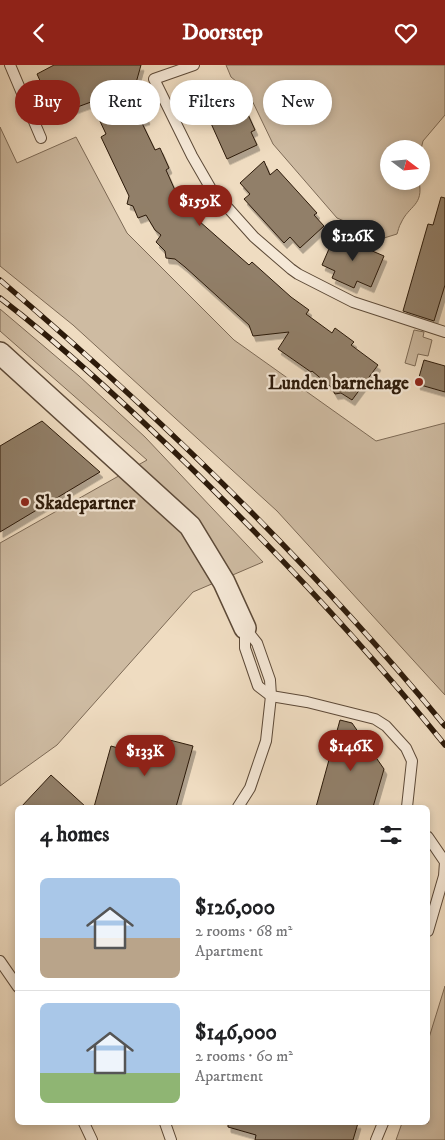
<!DOCTYPE html>
<html lang="en">
<head>
<meta charset="utf-8">
<style>
  body { margin:0; font-family:"IM FELL DW Pica",serif; background:#f6f6f6; color:#202124; height:100vh; display:flex; flex-direction:column; font-size:19px; white-space:nowrap }
  * { box-sizing:border-box; margin:0 }
  p { font-size:16px; color:#757577 }
  .icon { flex:none; width:28px; height:28px; fill:none; stroke:currentColor; stroke-width:2; stroke-linecap:round; stroke-linejoin:round }
  .map { position:relative; flex:1; overflow:hidden }
  .details { position:absolute; left:15px; top:740px; width:415px; height:320px; display:flex; flex-direction:column; background:#fff; border-radius:8px; box-shadow:0 2px 8px #0003 }
  .details>* { flex:none }
  .guide { position:absolute; left:15px; top:15px; width:415px; height:45px; display:flex; gap:10px }
  .needle { width:32px; rotate:106deg }
  .buttons { position:absolute; left:380px; top:75px; display:grid; gap:10px }
  .buttons a { display:grid; place-items:center; width:50px; height:50px; border-radius:50%; background:#fff; box-shadow:0 2px 8px #0003; font-size:25px }
  .price { position:absolute; translate:-50% -42px; padding:0 11px; border-radius:18px; background:#8f2418; color:#fff; font-size:16px; line-height:32px; filter:drop-shadow(0 1px 2px #0008) }
  .price::after { content:''; position:absolute; left:50%; top:30px; width:15px; height:11px; margin-left:-8px; background:inherit; clip-path:polygon(0 0,100% 0,50% 100%) }
  .price.selected { background:#222; color:#fff }
  ul { padding:0; list-style:none }
  li { display:flex; align-items:center; gap:15px; height:125px; padding:0 25px }
  li+li { border-top:1px solid #e0e0e0 }
  li span { display:grid; place-items:center; flex:none; width:140px; height:100px; border-radius:8px; color:#555 }
  li>.icon { margin-inline-start:auto }
  span .icon { width:60px; height:60px; fill:#fffc; stroke-width:1 }
  li b { font-size:21px }
  h2 { display:flex; justify-content:space-between; align-items:center; height:60px; padding:0 25px; font-size:21px }
  .chip { padding:0 18px; border-radius:22px; background:#fff; box-shadow:0 2px 8px #0003; font-size:18px; line-height:45px }
  .chip.selected { background:#8f2418; color:#fff }
  header { display:flex; justify-content:space-between; align-items:center; height:65px; padding:0 25px; background:#8f2418; color:#fff; font-size:22px; font-weight:800 }
  .map>svg:first-child { display:block }
</style>
</head>
<body>
<header><svg class="icon" aria-label="back" viewBox="0 0 24 24"><path d="M15 5l-7 7 7 7"/></svg>Doorstep<svg class="icon" aria-label="heart" viewBox="0 0 24 24"><path d="M12 20l-8-8c-3-5 5-10 8-4 3-6 11-1 8 4z"/></svg></header>
<div class="map">
<svg width="445" height="1075" viewBox="0 0 445 1075">
  <defs>
    <filter id="shadow"><feDropShadow dx="3" dy="5.5" stdDeviation="0" flood-color="#0004"/></filter>
  </defs>
  <rect width="100%" height="100%" fill="#efdcc1"/>
  <filter id="stains"><feTurbulence type="fractalNoise" baseFrequency=".004" numOctaves="4"/><feColorMatrix values="0 0 0 0 .2 0 0 0 0 .09 0 0 0 0 .02 0 0 0 .5 -.17"/></filter>
  <radialGradient id="worn" r=".72"><stop offset=".6" stop-color="#630" stop-opacity="0"/><stop offset="1" stop-color="#630" stop-opacity=".3"/></radialGradient>
  <g fill="#cebba2" stroke="#7d6a56">
    <path d="M226,0H445V50L423,76L421,84H389V116H419C424,141 409,140 401,158C399,161 398,166 397,169L384,173L337,153L273,79L247,25L231,12Z"/>
    <path d="M0,62L17,98L76,72L127,168L234,275L376,376L445,358V630L277,446L73,260L0,201Z"/>
    <path d="M0,244L79,311L145,372L263,497L193,527L57,680L0,721V478L147,395L0,266Z"/>
    <path d="M414,265L424,267L423,272L432,275L428,291L418,289L415,301L405,298Z"/>
    <path d="M445,921V1075H396L402,1058H428V976Z"/>
  </g>
  <g fill="#917f69" stroke="#2c1a0a" filter="url(#shadow)">
    <path d="M54,0H141L134,25L147,54L141,56L155,85L160,83L169,103L166,105L182,141L249,200L252,197L291,232L309,245L306,249L332,268L335,263L354,277L351,280L378,300L352,335L341,328L335,329L331,322L312,306L311,307L278,284L289,267L253,271L249,260L185,202L175,194L166,193L165,186L156,177L161,170L155,165L146,150L138,153L133,141L127,139L129,131L101,72L106,69L91,37L72,44L69,43L55,49L37,9Z"/>
    <path d="M235,31L241,45L245,43L255,65L251,67L257,80L227,94L205,45Z"/>
    <path d="M264,96L270,110L277,104L317,148L314,150L324,161L300,183L290,172L284,178L244,134L250,129L240,118Z"/>
    <path d="M441,132L445,133V220L434,256L403,246L428,159L433,160Z"/>
    <path d="M335,170L348,176L350,172L372,182L370,185L384,191L371,222L357,216L354,223L332,213L335,206L322,200Z"/>
    <path d="M424,295L445,301V327L417,319Z"/>
    <path d="M42,356L100,407L0,467V381Z"/>
    <path d="M340,655L352,658L384,704L373,742H316Z"/>
    <path d="M158,672L193,681L176,742H94L111,681L153,693Z"/>
    <path d="M51,710L86,742H21Z"/>
    <path d="M228,1058H358L353,1075H255L256,1070L228,1062Z"/>
  </g>
  <g fill="none" stroke-linecap="round" stroke-linejoin="round">
    <g stroke="#5d4a38" stroke-width="12">
      <g id="lane">
        <path d="M10,0L41,73"/>
        <path d="M194,0L154,14L192,91L211,124L254,172L291,204L298,209L353,237L445,267"/>
        <path d="M245,563V583L258,621L271,631L307,637L375,654L386,661L406,683L412,696L407,742"/>
        <path d="M238,742L250,723L266,676L271,631L270,615L257,578L245,563"/>
        <path d="M428,772L445,797L444,811L428,866"/>
        <path d="M0,896L18,922"/>
        <path d="M84,1058L92,1075"/>
        <path d="M165,1058L171,1075"/>
        <path d="M376,1075L383,1058"/>
      </g>
    </g>
    <g stroke="#5d4a38" stroke-width="24">
      <path id="street" d="M0,288L190,461L224,517L245,563"/>
    </g>
    <use href="#lane" stroke="#f5e8d7" stroke-width="10"/>
    <use href="#street" stroke="#f5e8d7" stroke-width="21"/>
    <g stroke="#2c1a0a" stroke-width="5.5">
      <g id="rail">
        <path d="M0,215C161,352 311,498 445,661"/>
        <path d="M0,233C66,284 127,341 187,399C278,488 365,581 445,680"/>
      </g>
    </g>
    <use href="#rail" stroke="#f5e8d7" stroke-width="4" stroke-dasharray="11" stroke-linecap="butt"/>
  </g>
  <g fill="#8f2418" stroke="#f5e8d7" stroke-width="2">
    <circle cx="419" cy="317" r="5"/>
    <circle cx="25" cy="437" r="5"/>
  </g>
  <g text-anchor="middle" stroke-width="4.5" stroke-linejoin="round" paint-order="stroke">
    <g font-size="19" font-weight="bold" fill="#2c1a0a" stroke="#f5e8d7" text-anchor="end">
      <text x="409" y="324">Lunden barnehage</text>
      <text x="35" y="444" text-anchor="start">Skadepartner</text>
    </g>
  </g>
  <rect width="100%" height="100%" filter="url(#stains)"/>
  <rect width="100%" height="100%" fill="url(#worn)"/>
</svg>
<div class="buttons">
<a><svg class="needle" viewBox="-14 -14 28 28"><path d="M0-13l5 13h-10z" fill="#e53935"/><path d="M0 13l5-13h-10z" fill="#757577"/></svg></a>
</div>
<b class="price" style="left:200px;top:162px">$159K</b>
<b class="price selected" style="left:353px;top:197px">$126K</b>
<b class="price" style="left:351px;top:707px">$146K</b>
<b class="price" style="left:145px;top:712px">$133K</b>
<div class="guide">
<a class="chip selected">Buy</a>
<a class="chip">Rent</a>
<a class="chip">Filters</a>
<a class="chip">New</a>
</div>
<section class="details">
<h2>4 homes<svg class="icon" aria-label="filters" viewBox="0 0 24 24"><path d="M4 7h16M4 17h16"/><circle cx="9" cy="7" r="2"/><circle cx="15" cy="17" r="2"/></svg></h2>
<ul>
<li><span style="background:linear-gradient(#a9c7e8 60%,#b9a48a 0)"><svg class="icon" aria-label="home" viewBox="0 0 24 24"><path d="M3 11l9-7 9 7M6 9v11h12V9"/></svg></span><div><b>$126,000</b><p>2 rooms · 68 m²</p><p>Apartment</p></div></li>
<li><span style="background:linear-gradient(#a9c7e8 70%,#8fb573 0)"><svg class="icon" aria-label="home" viewBox="0 0 24 24"><path d="M3 11l9-7 9 7M6 9v11h12V9"/></svg></span><div><b>$146,000</b><p>2 rooms · 60 m²</p><p>Apartment</p></div></li>
</ul>
</section>
</div>
</body>
</html>
